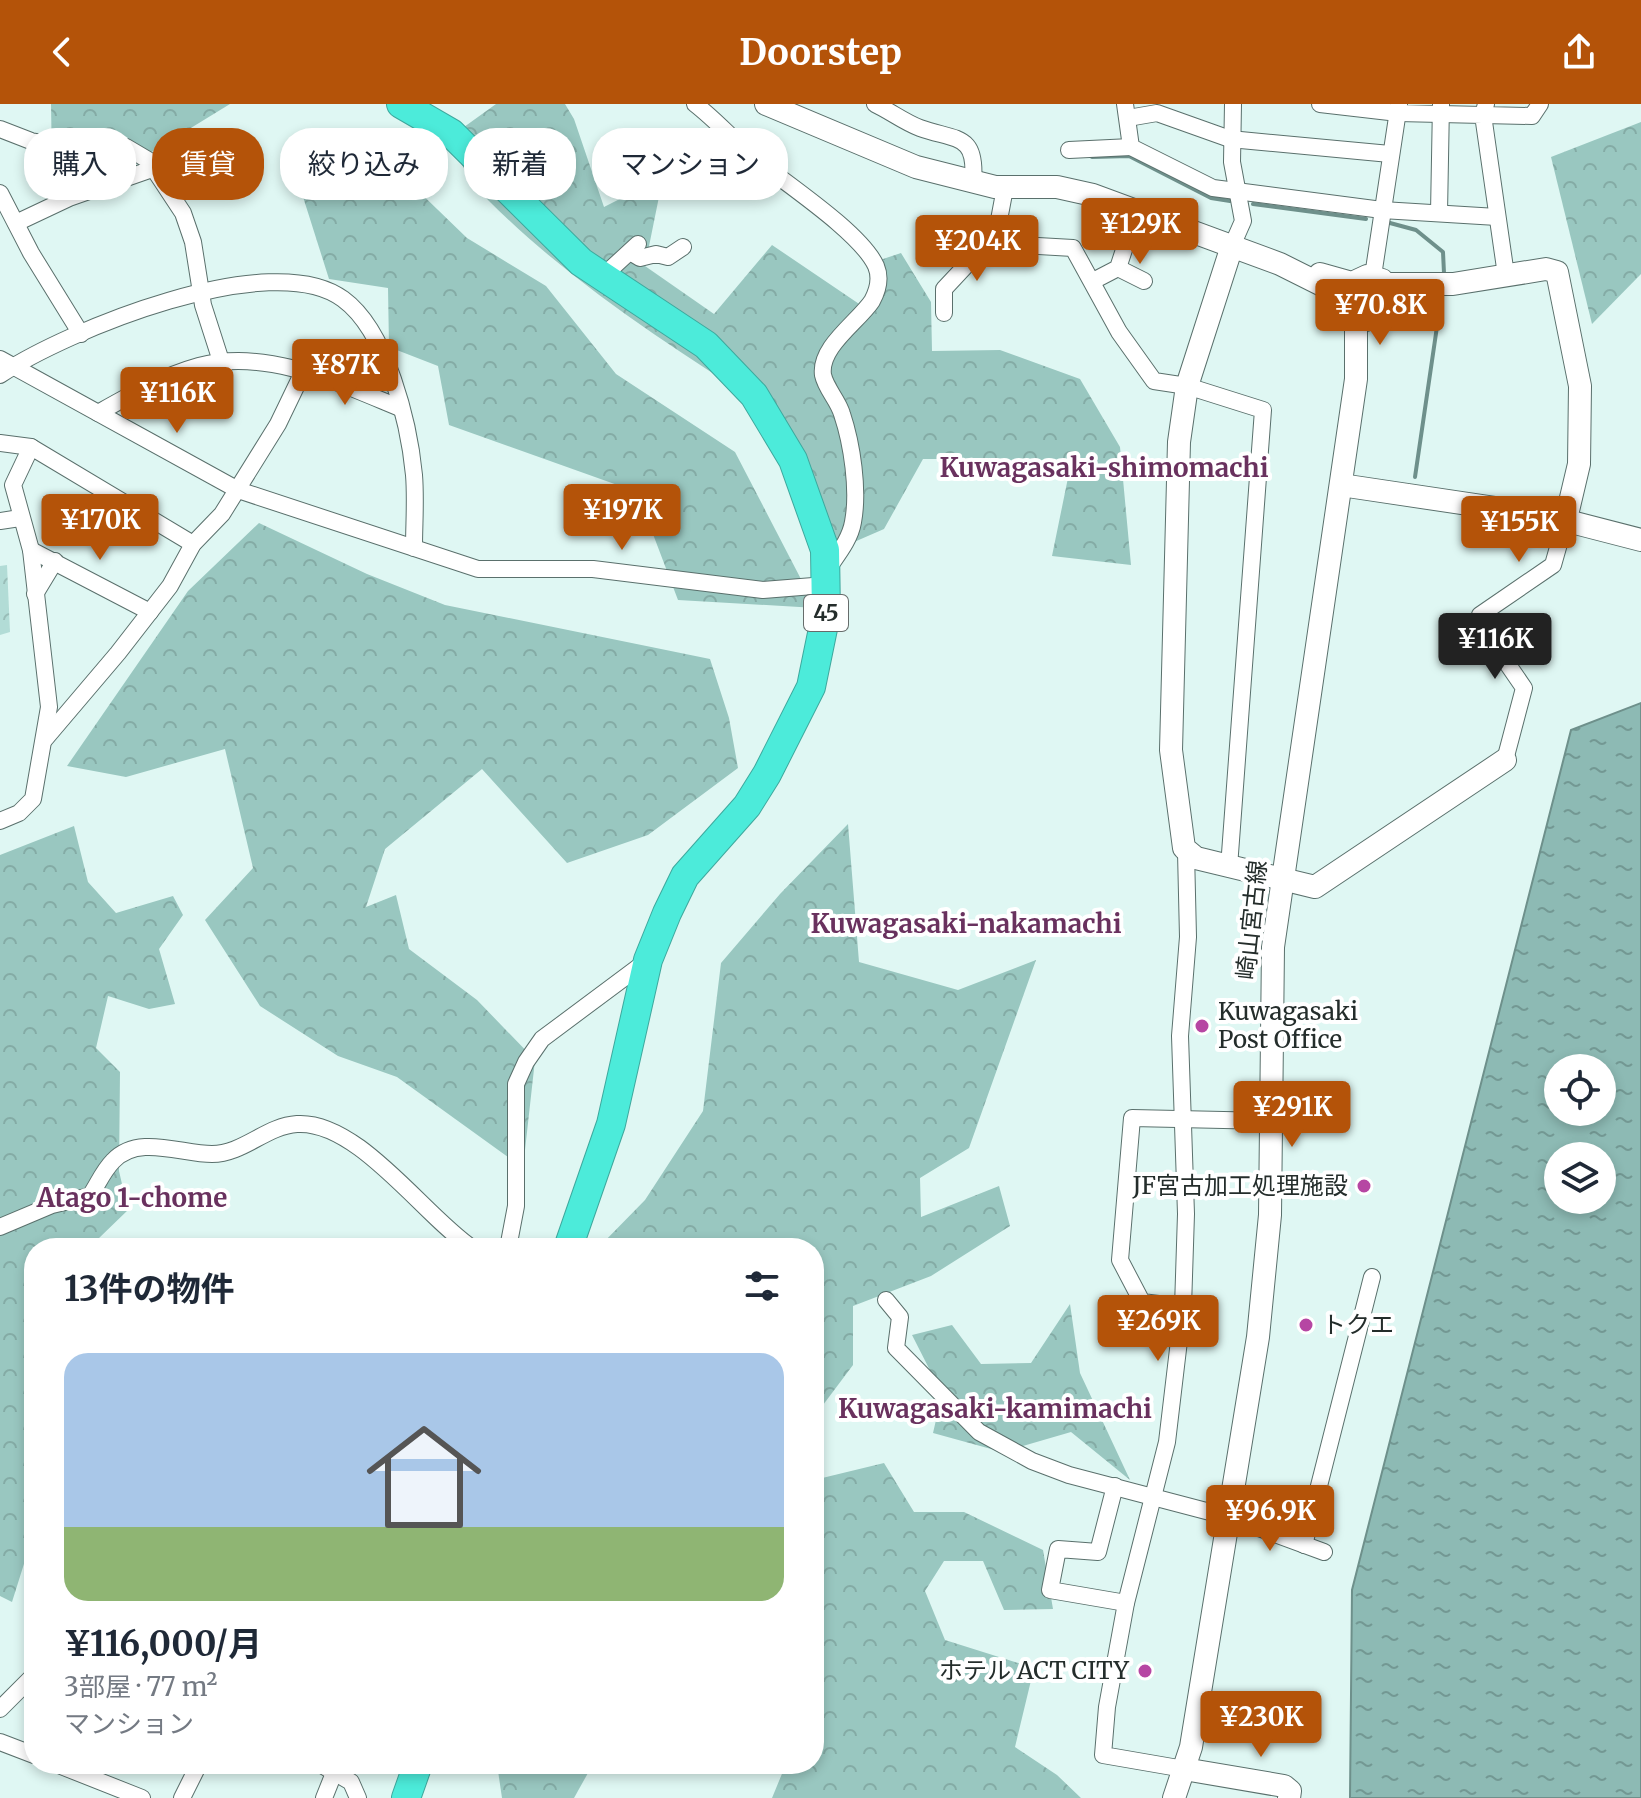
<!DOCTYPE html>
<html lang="ja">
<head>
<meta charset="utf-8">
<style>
  body { margin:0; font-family:Merriweather,"Noto Sans JP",serif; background:#f6f6f7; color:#1f2937; height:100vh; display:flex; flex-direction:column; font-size:30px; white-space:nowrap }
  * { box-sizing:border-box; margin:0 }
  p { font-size:26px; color:#747a83 }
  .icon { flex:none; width:44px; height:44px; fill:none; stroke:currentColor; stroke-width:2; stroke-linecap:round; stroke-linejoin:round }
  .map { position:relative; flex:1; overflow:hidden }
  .side { position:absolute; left:24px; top:1134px; width:800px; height:536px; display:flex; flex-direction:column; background:#fff; border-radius:32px; box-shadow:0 4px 12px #0003 }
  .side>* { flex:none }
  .top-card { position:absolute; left:24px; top:24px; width:800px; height:72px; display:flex; gap:16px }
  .tools { position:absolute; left:1544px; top:950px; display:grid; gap:16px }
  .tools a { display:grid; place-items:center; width:72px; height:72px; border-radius:50%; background:#fff; box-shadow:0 4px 12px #0003; font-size:40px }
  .price { position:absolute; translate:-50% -68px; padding:0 18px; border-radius:8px; background:#b45309; color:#fff; font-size:26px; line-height:52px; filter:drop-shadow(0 2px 4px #0008) }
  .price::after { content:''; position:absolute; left:50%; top:48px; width:24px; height:18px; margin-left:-12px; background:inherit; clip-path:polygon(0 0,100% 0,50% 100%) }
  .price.selected { background:#222; color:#fff }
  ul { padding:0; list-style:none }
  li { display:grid; align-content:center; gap:16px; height:424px; padding:0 40px }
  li+li { border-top:2px solid #e0e1e3 }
  li span { display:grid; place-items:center; height:248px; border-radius:24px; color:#555 }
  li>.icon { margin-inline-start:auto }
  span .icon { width:144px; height:144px; fill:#fffc; stroke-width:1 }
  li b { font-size:34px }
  h2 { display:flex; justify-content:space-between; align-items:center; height:96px; padding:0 40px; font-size:34px }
  .tag { padding:0 28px; border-radius:32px; background:#fff; box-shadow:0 4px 12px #0003; font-size:28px; line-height:72px }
  .tag.selected { background:#b45309; color:#fff }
  header { display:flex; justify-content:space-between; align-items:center; height:104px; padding:0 40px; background:#b45309; color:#fff; font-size:36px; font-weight:700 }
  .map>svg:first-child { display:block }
</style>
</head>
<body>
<header><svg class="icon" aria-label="back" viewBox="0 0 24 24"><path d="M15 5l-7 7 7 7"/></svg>Doorstep<svg class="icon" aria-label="share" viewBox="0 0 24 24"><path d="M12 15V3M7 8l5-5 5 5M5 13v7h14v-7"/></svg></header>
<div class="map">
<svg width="1641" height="1694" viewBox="0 0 1641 1694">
  <defs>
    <pattern id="forest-crowns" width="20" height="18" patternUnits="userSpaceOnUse" patternTransform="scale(2)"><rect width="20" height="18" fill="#99c7c0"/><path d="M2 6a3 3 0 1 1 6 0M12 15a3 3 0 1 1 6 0" fill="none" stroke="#84aba5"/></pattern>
    <pattern id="park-crowns" width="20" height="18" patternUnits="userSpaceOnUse" patternTransform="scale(2)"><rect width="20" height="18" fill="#b2dcd6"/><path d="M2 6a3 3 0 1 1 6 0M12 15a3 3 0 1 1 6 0" fill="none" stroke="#99bdb8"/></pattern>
    <pattern id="water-ripples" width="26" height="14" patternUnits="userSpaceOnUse" patternTransform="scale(2)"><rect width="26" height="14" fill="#8dbab4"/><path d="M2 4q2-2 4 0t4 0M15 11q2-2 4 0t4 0" fill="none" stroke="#739893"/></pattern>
  </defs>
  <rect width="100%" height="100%" fill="#dff7f3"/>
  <g fill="url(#forest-crowns)">
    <path d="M51,0H230L150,49L52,60Z"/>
    <path d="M496,0H565L574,15L604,103L663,73L645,162L714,210L772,141L871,208V159L901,149L931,198L932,247L1000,246L1080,275L1120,343L1131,461L1052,452L1070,364L972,355H923L884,425L815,455L774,308C674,245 572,180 488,96C472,80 459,55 446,36Z"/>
    <path d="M1641,18V170L1592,220L1551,53Z"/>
    <path d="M338,47H377L467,134L546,182L616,270L735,348L816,504L678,496L637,388L449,321L438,262L389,243L388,184L329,175L298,77Z"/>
    <path d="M259,419L367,470L445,501L710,555L729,614L738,664L648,731L567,759L482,665L385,745L366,803L396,791L409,845L477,896L535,956L523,1064L397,973L338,952L260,902L205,816L253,764L225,645L126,673L67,662L188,487Z"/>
    <path d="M848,720L859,858L958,886L1036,856L969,1044L920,1074L921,1113L999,1082L1010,1122L931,1172L853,1202V1261L814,1313V1144H598L645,1096L703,1007L721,859L780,790Z"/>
    <path d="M74,722L88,778L116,809L173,792L183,811L159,845L175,900L149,905L108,892L96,944L120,968L119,1067L128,1106L98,1135L94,1144H34V1428L12,1498L0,1492V751Z"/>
    <path d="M1070,1200L1080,1269L1130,1376L1071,1328L1002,1348L933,1329L942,1290L912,1231L952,1221L981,1260L1031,1259Z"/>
    <path d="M884,1359L914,1408H964L1043,1446L1053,1505L1004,1506L983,1457H944L925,1487L945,1536L1034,1564L1015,1643L1057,1671L1081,1694H772L786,1660H814V1376Z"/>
    <path d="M497,1660H593L574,1694H502Z"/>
  </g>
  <path fill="url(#park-crowns)" d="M7,461L10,528L0,531V462Z"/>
  <path fill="url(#water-ripples)" stroke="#6e908b" stroke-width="2" fill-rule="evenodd" d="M1641,599V1694H1350L1352,1486L1571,626ZM1558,964H1602V1008H1558ZM1558,1052H1602V1096H1558Z"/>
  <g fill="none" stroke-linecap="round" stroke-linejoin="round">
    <g stroke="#6e908b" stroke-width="4">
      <path d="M1092,53L1129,52L1211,94L1230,97"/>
      <path d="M1253,100L1366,115"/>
      <path d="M1390,119L1416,126L1443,148L1444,169"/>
      <path d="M1415,373L1440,202"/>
    </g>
    <g stroke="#5a706c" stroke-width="18">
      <g id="street">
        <path d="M695,0C717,17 736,39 758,57C788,81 861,129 876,162C881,174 878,186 872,197C858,218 819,243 823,271C826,285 838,296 842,310C852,340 859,386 853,418C850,436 837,451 827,466"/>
        <path d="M875,0C890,7 904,18 920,24C957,37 977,29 973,78"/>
        <path d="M1125,0L1131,43L1213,84L1382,106L1497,113"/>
        <path d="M1320,0L1398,9L1483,11L1506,171"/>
        <path d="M1486,0L1483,11L1532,12L1540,0"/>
        <path d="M1128,14L1157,9L1230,35L1390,50"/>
        <path d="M0,25L31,37L64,43H126L148,56L183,109L193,138L203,201L220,254L226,260"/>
        <path d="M1069,46L1131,43"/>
        <path d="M1005,84L999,116L987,139L1073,144L1119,228L1154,277L1187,282L1263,306L1229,763"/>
        <path d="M0,89L31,149L81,230"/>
        <path d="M1439,109L1441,0"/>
        <path d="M16,119L69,94L155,64"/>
        <path d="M1232,142L1243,117L1232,58L1233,0"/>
        <path d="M630,148L640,154L656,150L668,153L683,143"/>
        <path d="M1118,164L1144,177"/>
        <path d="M1373,172L1399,0"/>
        <path d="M602,173L638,140"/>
        <path d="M1093,177L1118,164L1137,106"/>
        <path d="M944,209V185L987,139"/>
        <path d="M0,255L238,386L478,465H593L763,486L826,481"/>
        <path d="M0,271C65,227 272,142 343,195C387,227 409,319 414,371C416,395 414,420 414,444"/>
        <path d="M98,309C130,291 163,272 199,262C267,244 339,279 400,304"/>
        <path d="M0,339L31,343L193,440"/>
        <path d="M0,417L20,414"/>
        <path d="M31,446L150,508"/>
        <path d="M35,490L55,457"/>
        <path d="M45,635L118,549L170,482L193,440L222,410L278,320L304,266"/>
        <path d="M1505,656L1524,584L1480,520V511L1553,461L1566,415"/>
        <path d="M0,717L19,709L33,695L49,603L31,446L13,381L31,343"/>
        <path d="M0,1123L52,1101L90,1092C98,1080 103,1067 113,1057C138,1030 181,1050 212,1050C243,1050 266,1022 297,1020C358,1016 424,1112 472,1144"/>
        <path d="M508,1144L516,1102V980L526,958L542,935L648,856"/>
        <path d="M886,1196L900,1213L896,1244L979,1328L1032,1357L1069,1371L1229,1413L1324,1448"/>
        <path d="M1183,1203L1142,1198L1120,1156L1132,1014L1269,1017"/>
        <path d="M1115,1382L1098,1448L1058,1445L1050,1486L1126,1499"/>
        <path d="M1304,1441L1372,1173"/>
        <path d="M0,1605L34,1571"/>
        <path d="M0,1638L34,1651"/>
        <path d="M56,1660L142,1694"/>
        <path d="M320,1660L351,1678L358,1694"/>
        <path d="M1184,1665L1103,1651L1107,1603L1126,1499L1167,1338L1183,1203L1186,1110L1180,932L1188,833L1186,748"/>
        <path d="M182,1694L199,1660"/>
        <path d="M324,1694L334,1669"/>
      </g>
    </g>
    <g stroke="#5a706c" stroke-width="24">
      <g id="secondary">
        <path d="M766,0L916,63L995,83H1057L1093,91L1280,160L1336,188L1347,198"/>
        <path d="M1232,142L1187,282L1179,338L1171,646L1184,744L1196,754L1315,783L1505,656"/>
        <path d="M1320,170L1352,179L1367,172L1382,176L1391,194L1385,208L1366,216L1352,208L1347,191L1352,179"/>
        <path d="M1385,180H1453L1546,165L1557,168L1580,282L1579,360L1566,415"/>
        <path d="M1341,381L1548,412L1641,436"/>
        <path d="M1184,1665L1284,1682L1290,1687L1289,1694"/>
        <path d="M1174,1694L1191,1643L1258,1233L1270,1111L1273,843L1356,275V212"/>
      </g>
    </g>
    <g stroke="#3ea89d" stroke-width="30">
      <g id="highway">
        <path d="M401,0L451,29L581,158L706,241L754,291L793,356L825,446L826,510L811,583L767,670L747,702L685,772L667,809L648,856L611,1020L568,1144"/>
        <path d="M406,1694L418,1660"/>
      </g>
    </g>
    <use href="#street" stroke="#fff" stroke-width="16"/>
    <use href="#secondary" stroke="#fff" stroke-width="22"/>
    <use href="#highway" stroke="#4cebda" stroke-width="28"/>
  </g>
  <g fill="#b646a3" stroke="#fff" stroke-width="3">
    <circle cx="1202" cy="922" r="8"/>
    <circle cx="1364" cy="1082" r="8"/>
    <circle cx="1306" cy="1221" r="8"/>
    <circle cx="1145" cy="1567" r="8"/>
  </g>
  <g text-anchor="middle" stroke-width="8" stroke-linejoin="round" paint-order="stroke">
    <rect fill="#fff" stroke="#666c6b" stroke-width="2" x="804" y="491" width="44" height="36" rx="6"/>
    <g font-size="22" font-weight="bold" fill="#242d2b">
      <text x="826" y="517">45</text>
    </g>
    <g font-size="24" fill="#242d2b" stroke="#fff">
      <text transform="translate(1252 816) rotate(-84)" y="8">崎山宮古線</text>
    </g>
    <g font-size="24" fill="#242d2b" stroke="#fff" text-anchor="start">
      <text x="1218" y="916">Kuwagasaki<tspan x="1218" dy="28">Post Office</tspan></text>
      <text x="1348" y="1090" text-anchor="end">JF宮古加工処理施設</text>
      <text x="1322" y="1229">トクエ</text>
      <text x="1129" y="1575" text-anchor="end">ホテル ACT CITY</text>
    </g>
    <g font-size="26" font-weight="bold" fill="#69315e" stroke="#fff">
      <text x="1104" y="373">Kuwagasaki-shimomachi</text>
      <text x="966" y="829">Kuwagasaki-nakamachi</text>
      <text x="132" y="1103">Atago 1-chome</text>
      <text x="995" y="1314">Kuwagasaki-kamimachi</text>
    </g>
  </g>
</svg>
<div class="tools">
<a><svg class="icon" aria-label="locate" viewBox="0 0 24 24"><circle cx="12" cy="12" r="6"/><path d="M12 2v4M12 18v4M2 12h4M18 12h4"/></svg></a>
<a><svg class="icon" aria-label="layers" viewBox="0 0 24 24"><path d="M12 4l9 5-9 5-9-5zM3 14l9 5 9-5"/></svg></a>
</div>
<b class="price" style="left:1140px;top:162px">¥129K</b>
<b class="price" style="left:977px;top:179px">¥204K</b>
<b class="price" style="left:1380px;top:243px">¥70.8K</b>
<b class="price" style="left:345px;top:303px">¥87K</b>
<b class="price" style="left:177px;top:331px">¥116K</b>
<b class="price" style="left:622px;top:448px">¥197K</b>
<b class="price" style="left:100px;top:458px">¥170K</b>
<b class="price" style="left:1519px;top:460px">¥155K</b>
<b class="price selected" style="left:1495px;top:577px">¥116K</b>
<b class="price" style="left:1292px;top:1045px">¥291K</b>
<b class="price" style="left:1158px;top:1259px">¥269K</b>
<b class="price" style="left:1270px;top:1449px">¥96.9K</b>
<b class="price" style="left:1261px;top:1655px">¥230K</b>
<div class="top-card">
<a class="tag">購入</a>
<a class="tag selected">賃貸</a>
<a class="tag">絞り込み</a>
<a class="tag">新着</a>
<a class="tag">マンション</a>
</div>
<section class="side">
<h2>13件の物件<svg class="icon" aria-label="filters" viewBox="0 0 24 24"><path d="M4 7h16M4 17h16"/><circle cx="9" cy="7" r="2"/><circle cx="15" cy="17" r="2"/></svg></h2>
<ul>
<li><span style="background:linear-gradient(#a9c7e8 70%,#8fb573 0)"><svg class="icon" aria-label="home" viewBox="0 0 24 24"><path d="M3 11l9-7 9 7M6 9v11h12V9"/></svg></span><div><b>¥116,000/月</b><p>3部屋 · 77 m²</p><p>マンション</p></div></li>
</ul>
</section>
</div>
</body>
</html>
